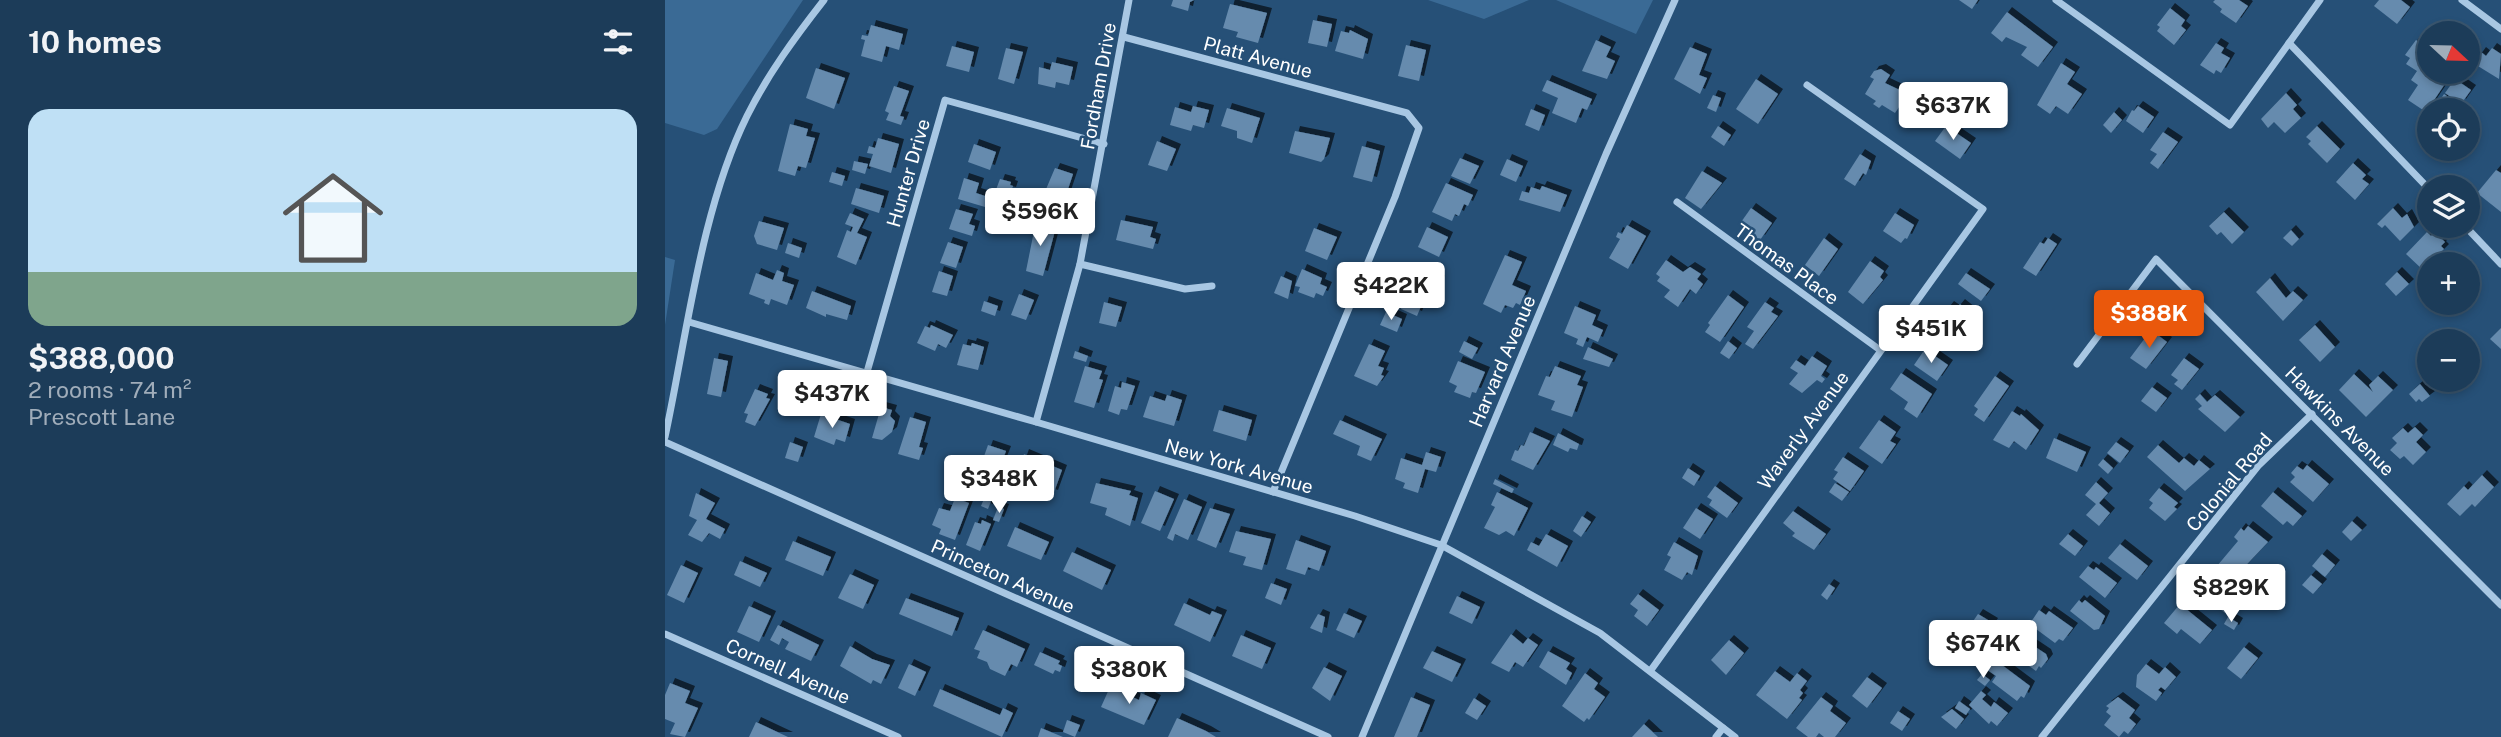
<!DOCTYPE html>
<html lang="en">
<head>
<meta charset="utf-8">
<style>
  body { margin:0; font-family:"Public Sans",sans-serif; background:#294762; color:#f1f3f6; height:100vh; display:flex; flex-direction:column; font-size:26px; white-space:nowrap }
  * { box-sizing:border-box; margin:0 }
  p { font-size:23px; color:#a0adba }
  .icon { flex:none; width:38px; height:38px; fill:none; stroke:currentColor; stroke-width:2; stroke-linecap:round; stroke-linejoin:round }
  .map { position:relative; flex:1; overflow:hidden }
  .drawer { display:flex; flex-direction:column; background:#1c3c59; width:665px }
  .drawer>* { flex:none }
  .needle { width:46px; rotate:112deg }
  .fabs { position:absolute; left:1752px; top:21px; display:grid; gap:14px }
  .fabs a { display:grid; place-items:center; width:63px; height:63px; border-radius:50%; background:#1c3c59; box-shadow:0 4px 10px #0003,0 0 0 2px #3a566f; font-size:35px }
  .price { position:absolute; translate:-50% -60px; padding:0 16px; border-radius:7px; background:#fff; color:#222; font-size:23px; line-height:46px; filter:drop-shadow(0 2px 4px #0008) }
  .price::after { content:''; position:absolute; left:50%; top:42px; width:21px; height:16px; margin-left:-10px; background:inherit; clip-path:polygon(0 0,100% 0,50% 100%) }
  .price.current { background:#ea580c; color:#fff }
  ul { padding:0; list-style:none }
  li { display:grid; align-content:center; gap:14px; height:371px; padding:0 28px }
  li span { display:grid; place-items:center; height:217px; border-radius:21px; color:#555 }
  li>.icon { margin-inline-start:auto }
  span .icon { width:126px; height:126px; fill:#fffc; stroke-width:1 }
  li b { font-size:30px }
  h2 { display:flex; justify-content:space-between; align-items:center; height:84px; padding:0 28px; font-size:30px }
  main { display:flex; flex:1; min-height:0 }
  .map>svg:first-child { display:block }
</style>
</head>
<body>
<main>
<section class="drawer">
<h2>10 homes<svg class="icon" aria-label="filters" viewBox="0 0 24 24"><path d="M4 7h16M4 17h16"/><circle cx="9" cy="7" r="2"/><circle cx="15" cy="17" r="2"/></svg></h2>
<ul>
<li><span style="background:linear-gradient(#bfe0f5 75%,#7fa58c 0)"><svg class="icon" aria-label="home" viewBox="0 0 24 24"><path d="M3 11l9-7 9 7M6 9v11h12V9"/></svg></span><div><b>$388,000</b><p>2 rooms · 74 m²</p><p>Prescott Lane</p></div></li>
</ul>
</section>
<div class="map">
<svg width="1836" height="737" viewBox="0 0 1836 737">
  <defs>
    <filter id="shadow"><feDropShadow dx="5" dy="-5" stdDeviation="0" flood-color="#0009"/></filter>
  </defs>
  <rect width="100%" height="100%" fill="#265077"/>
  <g fill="#3a6a95">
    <path d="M0,0H138L52,129L39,135L0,123Z"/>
    <path d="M763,0H864L819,19Z"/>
    <path d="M891,0H988L971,34Z"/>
    <path d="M0,257L10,260L0,325Z"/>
  </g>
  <g fill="#668bae" filter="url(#shadow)">
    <path d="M508,0H529L525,2L523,11L506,6Z"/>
    <path d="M1294,0H1313L1307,9Z"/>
    <path d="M1550,0H1574L1583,6L1571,23L1555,12L1557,9L1548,2Z"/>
    <path d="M1714,0H1736L1745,7L1732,24L1709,6Z"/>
    <path d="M565,4L602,13L593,43L571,37L573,32L558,28Z"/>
    <path d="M1505,8L1520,20L1516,26L1521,30L1509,45L1492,31L1495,27L1492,25Z"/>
    <path d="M1342,12L1388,47L1373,67L1356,55L1362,47L1341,37L1337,42L1326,33Z"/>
    <path d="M648,20L667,24L662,47L643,43Z"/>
    <path d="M206,25L238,34L234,50L221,46L217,62L196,56L200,40L196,39L197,35L203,36Z"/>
    <path d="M685,30L703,39L698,59L670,51L676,31L684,33Z"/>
    <path d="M931,40L946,47L941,57L950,61L942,79L917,71Z"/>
    <path d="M1751,40L1764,49V72H1788L1761,112L1743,100L1753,85L1746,80L1752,71L1741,64L1745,58L1740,55Z"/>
    <path d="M1551,43L1559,48L1556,53L1565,58L1556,73L1551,70L1549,74L1535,65Z"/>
    <path d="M741,45L761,50L754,81L733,76Z"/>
    <path d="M287,46L309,52L304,72L281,66Z"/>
    <path d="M1025,47L1042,54L1034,75L1042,78L1035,94L1009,79Z"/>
    <path d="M341,48L358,52L349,84L333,79Z"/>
    <path d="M1827,48L1836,54L1834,79L1808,63L1816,52L1821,56Z"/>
    <path d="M387,62L408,67L404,85L391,82L390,88L373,84L374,67L385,70Z"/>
    <path d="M1396,63L1410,72L1402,84L1417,94L1403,114L1391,106L1385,114L1372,105Z"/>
    <path d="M151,68L180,78L169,109L141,98Z"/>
    <path d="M1216,69L1225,75L1220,83L1243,94L1230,113L1217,105L1214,108L1208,104L1211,101L1200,94L1209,79L1205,77L1209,71Z"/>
    <path d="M1091,79L1113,94L1093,124L1071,109Z"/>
    <path d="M1790,79L1806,90L1796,104L1780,93Z"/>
    <path d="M882,80L927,99L922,110L917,108L911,123L887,113L893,98L877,91Z"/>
    <path d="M229,86L244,91L235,116L239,117L236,125L221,120L224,113L220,111Z"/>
    <path d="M1621,93L1632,105L1628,109L1636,118L1620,133L1609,122L1603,128L1596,119Z"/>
    <path d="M1779,94L1786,99L1777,110H1772L1770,108Z"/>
    <path d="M1048,95L1056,98L1051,112L1042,108Z"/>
    <path d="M528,106L544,110L539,128L528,125L526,131L505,125L510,107L526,112Z"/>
    <path d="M1473,106L1489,117L1478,133L1461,121L1467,110L1469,111Z"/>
    <path d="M562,108L595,118L587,143L572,138V131L556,126Z"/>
    <path d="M866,109L880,115L874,131L860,125Z"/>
    <path d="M1449,112L1457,120L1446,133L1438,125Z"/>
    <path d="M125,124L143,129L141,136L150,138L141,168L133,166L130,176L113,171Z"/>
    <path d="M1053,126L1066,135L1059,146L1046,137Z"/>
    <path d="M1281,126L1306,143L1295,159L1270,141Z"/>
    <path d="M1652,126L1675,149L1662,163L1643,144L1646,141L1641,137Z"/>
    <path d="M630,131L665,138L659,159L656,162L624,153Z"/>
    <path d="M1498,132L1513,142L1493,169L1485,163L1492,154L1485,150Z"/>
    <path d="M213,138L234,144L226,173L204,166L208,154L202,153L204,146L210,148Z"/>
    <path d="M492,141L511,149L502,171L483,165Z"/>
    <path d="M309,144L331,152L325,170L303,162Z"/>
    <path d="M697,146L715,151L707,182L688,177Z"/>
    <path d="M1195,154L1206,161L1201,175L1198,173L1190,186L1179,179Z"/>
    <path d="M795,158L814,166L805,184L786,176Z"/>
    <path d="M842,159L858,166L851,182L835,175Z"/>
    <path d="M189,161L203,164L200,174L187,170Z"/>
    <path d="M1688,163L1701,175L1697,179L1704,184L1690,200L1671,182Z"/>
    <path d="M390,168L408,174L401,195L395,194L391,206L376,201Z"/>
    <path d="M1831,170L1836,173V212L1812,193Z"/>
    <path d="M1037,171L1057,183L1036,209L1020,198Z"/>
    <path d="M167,172L180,176L177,186L164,182Z"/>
    <path d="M299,178L314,183L311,193L323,197L320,207L293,199Z"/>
    <path d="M335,179L346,182L345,185L348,186L346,192L342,191L337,205L331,202L333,196L329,195Z"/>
    <path d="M781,183L808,195L803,206L799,204L794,216L790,214L787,221L767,212Z"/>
    <path d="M877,186L902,195L895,212L854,200L857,191L864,193L866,187L875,190Z"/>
    <path d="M191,188L219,196L214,213L186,204Z"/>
    <path d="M1086,208L1107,223L1095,240L1074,225Z"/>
    <path d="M1728,208L1737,218L1742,214L1749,227L1735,241L1720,225L1717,228L1712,224Z"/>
    <path d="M291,209L308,214L304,224L310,226L307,236L284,229Z"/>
    <path d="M1559,212L1579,232L1567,244L1556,232L1552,235L1544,226Z"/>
    <path d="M185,213L199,219L192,233L202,237L191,265L172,257L182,230L186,232L188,227L180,224Z"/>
    <path d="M1230,213L1249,225L1242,239L1240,238L1236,243L1218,231Z"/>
    <path d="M456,220L488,227L485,237L491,239L488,249L451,240Z"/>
    <path d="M94,221L119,228L112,250L92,244L89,236Z"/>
    <path d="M371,221L391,227L378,276L361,271Z"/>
    <path d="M962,225L981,236L963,269L944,258L955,239L951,237L953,232L957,234Z"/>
    <path d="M762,227L783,237L774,257L753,247Z"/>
    <path d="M649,228L672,237L662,260L640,251Z"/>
    <path d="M1626,230L1634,239L1627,246L1618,238Z"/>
    <path d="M1762,232L1766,236L1770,232L1780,242L1776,246L1779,249L1758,270L1741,254Z"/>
    <path d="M1159,238L1173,249L1154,276L1140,265Z"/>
    <path d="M1383,238L1392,244L1371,276L1358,268L1375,242L1379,244Z"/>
    <path d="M283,242L298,247L291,268L275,263Z"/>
    <path d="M123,243L137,248L134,258L120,253Z"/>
    <path d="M840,255L857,262L847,285L861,291L855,305L851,303L848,308L840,305L836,313L818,304Z"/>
    <path d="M1001,260L1018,272L1025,267L1036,274L1032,279L1038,284L1031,294L1025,289L1013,307L999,297L1005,290L992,281L995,277L991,274Z"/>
    <path d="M1205,261L1219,271L1215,277L1218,280L1198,304L1183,292Z"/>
    <path d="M637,269L657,278L655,284L662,287L658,296L651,293L649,298L633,292L635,287L630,286Z"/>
    <path d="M749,269L775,280L768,297L761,294L752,316L736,309Z"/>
    <path d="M112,270L119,273L117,281L129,285L122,305L106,299L104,305L99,303L100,300L84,294L91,273L108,280Z"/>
    <path d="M274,271L288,276L282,296L267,292Z"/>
    <path d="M1732,272L1744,284L1731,296L1720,284Z"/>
    <path d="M1301,273L1325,289L1316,301L1293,284Z"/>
    <path d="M616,276L627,281L623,299L609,293Z"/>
    <path d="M1605,278L1621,298L1628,291L1638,300L1618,321L1591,292Z"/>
    <path d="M147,291L186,306L182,320L161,314V317L141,308Z"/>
    <path d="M354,294L369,300L361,320L346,315Z"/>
    <path d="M1063,295L1079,307L1055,342L1040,332L1045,325L1043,323Z"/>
    <path d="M319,301L333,306L330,316L316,311Z"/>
    <path d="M439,302L457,307L451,327L434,323Z"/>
    <path d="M1100,302L1109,308L1106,312L1113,316L1088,349L1080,344L1089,331L1082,327Z"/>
    <path d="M1295,304L1310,316L1293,340L1275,327L1281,319L1276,316L1284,306L1290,310Z"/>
    <path d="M910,306L931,315L927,325L938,330L933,342L922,337L918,347L911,344L913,339L899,333Z"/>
    <path d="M721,312L737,319L732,332L715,325Z"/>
    <path d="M266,325L288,335L281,348L273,344L270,351L252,343L260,326L265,328Z"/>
    <path d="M1650,325L1670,347L1655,362L1634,340Z"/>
    <path d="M1836,328V349L1825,339Z"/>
    <path d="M1486,330L1502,342L1481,369L1465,358Z"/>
    <path d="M799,341L813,348L807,359L794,352Z"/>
    <path d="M1063,341L1072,348L1064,359L1055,353Z"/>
    <path d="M307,343L319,347L313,370L292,365L298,344L306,346Z"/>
    <path d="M704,344L720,351L713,366L719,368L716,375L719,376L712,386L689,376Z"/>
    <path d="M923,347L948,359L944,367L918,359Z"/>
    <path d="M1260,349L1283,365L1272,381L1249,365Z"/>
    <path d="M410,351L423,356L421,362L408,358Z"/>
    <path d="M1147,356L1162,366L1156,376L1160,379L1157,383L1152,380L1137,393L1124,384L1133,373L1125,368L1131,360L1140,366Z"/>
    <path d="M49,358L63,361L56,397L42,394Z"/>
    <path d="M1519,358L1534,369L1517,390L1509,384L1513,380L1506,375Z"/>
    <path d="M793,361L820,372L811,393L807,392L805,398L789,392L792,386L784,382Z"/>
    <path d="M420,366L437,371L434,379L438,380L429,408L409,402Z"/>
    <path d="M890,366L916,376L912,385L918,387L907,417L886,410L890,401L873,395L881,376L885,377Z"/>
    <path d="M1236,373L1267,394L1252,418L1239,409L1243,402L1225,389Z"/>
    <path d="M1689,374L1708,392L1704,385L1713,376L1728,390L1701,417L1674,390Z"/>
    <path d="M1330,376L1344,386L1319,422L1309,415L1313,409L1309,406Z"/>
    <path d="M457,382L470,386L462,410L456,409L454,415L443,411L450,386L456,388Z"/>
    <path d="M1755,384L1765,396L1757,402L1754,399L1751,402L1744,394Z"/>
    <path d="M1487,387L1502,398L1491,412L1476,401Z"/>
    <path d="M90,389L103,394L101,398L105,399L90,426L80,422L83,414L79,413Z"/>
    <path d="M1535,394L1542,402L1550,395L1575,417L1560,432L1533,409L1537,406L1530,399Z"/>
    <path d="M502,395L517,400L509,426L478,417L485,396L500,401Z"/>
    <path d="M216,407L227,410L225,416L230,421L227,432L217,440L207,438Z"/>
    <path d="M554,410L587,420L581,441L548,431Z"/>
    <path d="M1347,411L1355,416L1356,414L1374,430L1361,450L1349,441L1344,448L1328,440Z"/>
    <path d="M156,414L185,424L180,442L171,439L169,445L149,437Z"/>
    <path d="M245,417L261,422L254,447L258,448L254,460L233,454Z"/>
    <path d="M675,420L717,439L706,461L692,455L695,446L668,434Z"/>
    <path d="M1214,420L1231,432L1225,441L1231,444L1217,464L1194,448Z"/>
    <path d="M1750,427L1758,435L1751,442L1761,452L1748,465L1739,456L1735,459L1725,450L1732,443L1727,438L1738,428L1743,433Z"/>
    <path d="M865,432L885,441L868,470L846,460L850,450L853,451L856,445L859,446Z"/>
    <path d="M893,433L914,444L912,450L905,448L903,452L888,445Z"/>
    <path d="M1389,438L1421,452L1412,472L1381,458Z"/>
    <path d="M125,442L138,447L133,462L120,458Z"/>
    <path d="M1451,442L1464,451L1455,463L1442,453Z"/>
    <path d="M323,445L341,451L334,469L317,462Z"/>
    <path d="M1493,445L1514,463L1519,458L1529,466L1534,460L1545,469L1520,491L1482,457Z"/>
    <path d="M761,452L776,457L771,472L760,469L753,493L738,488L740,483L730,479L736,458L757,465Z"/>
    <path d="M359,454L397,470L388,495L362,486L364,478L352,474Z"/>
    <path d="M1178,457L1199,471L1185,491L1168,479L1173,472L1169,470Z"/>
    <path d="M1438,459L1448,468L1443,474L1433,465Z"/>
    <path d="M301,462L309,464L304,479L296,477Z"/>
    <path d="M1642,465L1664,484L1648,502L1625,482L1630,477L1626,473L1632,466L1638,470Z"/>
    <path d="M1023,468L1035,476L1029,486L1017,478Z"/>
    <path d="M1817,475L1829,487L1810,507L1807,504L1795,516L1782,504L1799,486L1803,490Z"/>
    <path d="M830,479L849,489L847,493L828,484Z"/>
    <path d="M1431,482L1443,493L1434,503L1445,513L1434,526L1421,515L1431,504L1420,495Z"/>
    <path d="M431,483L466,491L464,495L473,498L465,526L440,515L442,508L425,503Z"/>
    <path d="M1170,483L1184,492L1177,501L1164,492Z"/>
    <path d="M1050,486L1073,503L1062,518L1044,505L1047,500L1042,497Z"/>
    <path d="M1494,488L1513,503L1509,507L1512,509L1500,521L1484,508L1488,503L1484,500Z"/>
    <path d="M490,491L509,499L495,531L476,523Z"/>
    <path d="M832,492L863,508L849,536L841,531L834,535L819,528L830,507L826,505Z"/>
    <path d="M1608,492L1637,516L1628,526L1622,521L1618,525L1596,506Z"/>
    <path d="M31,493L50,503L41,519L60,529L55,539L44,533L37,542L23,535L32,520L24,516Z"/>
    <path d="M321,494L328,496L323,509L316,506Z"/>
    <path d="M290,498L304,503L290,540L274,534L276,529L267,525L274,508L285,511Z"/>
    <path d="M519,499L537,507L523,540L510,534L508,541L502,538Z"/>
    <path d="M333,507L339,509L334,522L328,520Z"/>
    <path d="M545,508L565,514L551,548L532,540Z"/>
    <path d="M1031,508L1048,519L1035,539L1018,528Z"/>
    <path d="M1128,511L1161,534L1149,550L1127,536L1130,533L1118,523Z"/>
    <path d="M917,516L926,522L916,537L908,531Z"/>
    <path d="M317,520L326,524L315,551L301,545L310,522L316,524Z"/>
    <path d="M1687,521L1697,530L1686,541L1677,532Z"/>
    <path d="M1583,526L1603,542L1568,579L1552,566L1573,541L1569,537L1576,528L1579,531Z"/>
    <path d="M350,527L384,542L376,560L342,546Z"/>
    <path d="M571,531L606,539L597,570L578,565L581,557L564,552Z"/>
    <path d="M881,534L903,546L892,567L862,550L866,542L874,546Z"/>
    <path d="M1403,534L1418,546L1410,556L1394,544Z"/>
    <path d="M631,540L661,551L654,571L643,567L640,575L621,569Z"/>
    <path d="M128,541L166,557L158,576L120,560Z"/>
    <path d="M1009,542L1033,556L1027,575L1022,572L1017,580L999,570L1006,557L1002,555Z"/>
    <path d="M1455,544L1483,566L1472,580L1443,558Z"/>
    <path d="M407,552L446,570L437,590L398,571Z"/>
    <path d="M1657,554L1670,565L1660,577L1647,566Z"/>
    <path d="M75,561L102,573L95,587L69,575Z"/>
    <path d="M16,565L33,573L19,603L2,595Z"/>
    <path d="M1423,566L1429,570L1431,567L1452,583L1440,598L1414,577Z"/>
    <path d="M185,574L209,585L198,609L173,598Z"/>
    <path d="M1646,575L1657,584L1648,594L1637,585Z"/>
    <path d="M1539,576L1544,580L1546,577L1565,591L1562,595L1569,601L1560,613L1530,589Z"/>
    <path d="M606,583L622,589L616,605L600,598Z"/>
    <path d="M1164,584L1170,588L1162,600L1156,595Z"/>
    <path d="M973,594L994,610L982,626L969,616L973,610L965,604Z"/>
    <path d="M792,596L815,607L807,624L784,613Z"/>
    <path d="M241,598L294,618L287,636L234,614Z"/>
    <path d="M1414,600L1417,603L1420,600L1440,616L1434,629L1429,630L1405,611Z"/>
    <path d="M519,603L545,615L547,611L557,615L545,642L509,625Z"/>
    <path d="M1515,604L1547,630L1535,644L1516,629L1512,634L1499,623Z"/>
    <path d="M84,606L106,616L94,642L72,632Z"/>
    <path d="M1374,610L1381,615L1384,611L1408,628L1398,641L1394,639L1390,643L1371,629L1372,626L1366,622Z"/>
    <path d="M679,613L697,621L689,638L671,630Z"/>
    <path d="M653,614L660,617L657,633L645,628Z"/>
    <path d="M1313,614L1328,623L1319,637L1304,627Z"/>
    <path d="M1563,617L1573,623L1569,630L1559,624Z"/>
    <path d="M113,625L154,645L146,661L120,649L124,642L117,638L114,645L105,640Z"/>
    <path d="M318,630L360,649L352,667L346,664L340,676L325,669L322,662L312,658L315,651L309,649Z"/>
    <path d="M846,634L858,644L863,638L873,645L858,667L850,662L844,672L826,663Z"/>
    <path d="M576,635L606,648L597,669L567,656Z"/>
    <path d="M1064,640L1079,653L1061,675L1046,660Z"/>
    <path d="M1353,640L1358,644L1360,640L1381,654L1383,659L1376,668L1374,666L1371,671L1350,656L1353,651L1347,647Z"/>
    <path d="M185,646L207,659L225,665L216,684L208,680L206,684L175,666Z"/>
    <path d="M1579,647L1593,658L1576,679L1562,668Z"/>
    <path d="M767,651L796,664L787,682L758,668Z"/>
    <path d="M883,651L905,663L901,669L907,673L901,685L874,667Z"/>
    <path d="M375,652L395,661L393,664L397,666L395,672L390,670L388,674L369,665Z"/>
    <path d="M1329,659L1365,686L1359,698L1356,696L1352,701L1327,682L1331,676L1321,669Z"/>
    <path d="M244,664L261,672L250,696L233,688Z"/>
    <path d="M1481,664L1494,674L1500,667L1511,677L1500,690L1496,687L1493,690L1497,693L1491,701L1471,687L1472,675Z"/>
    <path d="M659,667L677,676L665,701L647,688Z"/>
    <path d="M1110,671L1125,682L1132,673L1142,681L1135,690L1138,693L1134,698L1137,700L1122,719L1091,695Z"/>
    <path d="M920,673L933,683L929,689L940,697L924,720L922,718L919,722L897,706Z"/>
    <path d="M1317,674L1325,680L1320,686L1312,680Z"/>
    <path d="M1202,677L1217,688L1202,708L1187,696Z"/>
    <path d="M5,683L25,691L20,703L33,708L20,737L5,734L10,723L0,719V695Z"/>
    <path d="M445,687L474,700L476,693L491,700L479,725L436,707Z"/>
    <path d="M275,689L335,715L338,708L348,713L337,737L268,706Z"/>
    <path d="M1316,691L1321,695L1317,699L1326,707L1329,702L1343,713L1332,726L1326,721L1324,724L1304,705Z"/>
    <path d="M746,697L765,705L752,737H729Z"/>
    <path d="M1156,697L1168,706L1165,711L1181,723L1170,737H1159L1154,733L1151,737H1143L1131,728Z"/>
    <path d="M1453,697L1470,710L1464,718L1471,724L1463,734L1459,731L1454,737L1439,725L1446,716L1441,712L1444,708L1441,706Z"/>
    <path d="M809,698L821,706L812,720L800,713Z"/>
    <path d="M1294,701L1305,709L1301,715L1290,708Z"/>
    <path d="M1287,709L1299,719L1291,729L1276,717Z"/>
    <path d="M1233,711L1245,719L1237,731L1225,723Z"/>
    <path d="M512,718L541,731L551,737H503Z"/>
    <path d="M402,720L415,725L410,737L398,732Z"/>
    <path d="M91,722L123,737H84Z"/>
    <path d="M979,724L993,737H967Z"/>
    <path d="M376,728L398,737H373Z"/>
  </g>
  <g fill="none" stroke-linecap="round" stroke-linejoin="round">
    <g stroke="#a8c7e3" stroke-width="7">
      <path d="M1391,0L1565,125L1655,0"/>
      <path d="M1797,0L1836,29"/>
      <path d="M459,37L742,113L754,128L730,197L608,492"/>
      <path d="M1624,43L1764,189"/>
      <path d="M1012,202L1215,350"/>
      <path d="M1800,226L1836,264"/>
      <path d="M415,264L520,289L547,286"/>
      <path d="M24,322L371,422L690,516L776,545L935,633L1070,737"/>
      <path d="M1412,364L1491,259L1836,605"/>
      <path d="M202,372L280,100L439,144"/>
      <path d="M371,422L415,264L464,0"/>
      <path d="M0,437C22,335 36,209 82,116C103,74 130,37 159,0"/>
      <path d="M0,442L663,737"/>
      <path d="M0,634L233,737"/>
      <path d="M986,670L1318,209L1142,85"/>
      <path d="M697,737L941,154L1010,0"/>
      <path d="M1051,737L1058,728"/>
      <path d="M1377,737L1593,466L1647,414"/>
    </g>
  </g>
  <g text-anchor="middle" stroke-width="5" stroke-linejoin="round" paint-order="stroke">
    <g font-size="19" fill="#fff" stroke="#265077">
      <text transform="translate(593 57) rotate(15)" y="7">Platt Avenue</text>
      <text transform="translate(433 86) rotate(-80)" y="7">Fordham Drive</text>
      <text transform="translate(243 173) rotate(-74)" y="7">Hunter Drive</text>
      <text transform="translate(1122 264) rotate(36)" y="7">Thomas Place</text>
      <text transform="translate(837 361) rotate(-67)" y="7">Harvard Avenue</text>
      <text transform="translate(1675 421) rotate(45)" y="7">Hawkins Avenue</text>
      <text transform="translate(1138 430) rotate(-54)" y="7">Waverly Avenue</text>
      <text transform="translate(574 466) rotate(16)" y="7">New York Avenue</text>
      <text transform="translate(1564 482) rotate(-50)" y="7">Colonial Road</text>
      <text transform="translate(338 576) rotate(24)" y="7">Princeton Avenue</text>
      <text transform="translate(123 671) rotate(24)" y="7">Cornell Avenue</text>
    </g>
  </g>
</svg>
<div class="fabs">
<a><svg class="needle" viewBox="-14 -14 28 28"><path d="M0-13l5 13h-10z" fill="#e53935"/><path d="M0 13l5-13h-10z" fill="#a0adba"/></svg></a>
<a><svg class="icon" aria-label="locate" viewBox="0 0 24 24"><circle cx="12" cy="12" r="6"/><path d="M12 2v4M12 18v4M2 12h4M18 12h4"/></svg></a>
<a><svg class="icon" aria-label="layers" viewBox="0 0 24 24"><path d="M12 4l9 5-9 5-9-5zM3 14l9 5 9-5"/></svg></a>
<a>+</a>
<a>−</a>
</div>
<b class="price" style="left:1288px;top:142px">$637K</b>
<b class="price" style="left:375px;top:248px">$596K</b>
<b class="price" style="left:726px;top:322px">$422K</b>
<b class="price current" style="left:1484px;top:350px">$388K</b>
<b class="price" style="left:1266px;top:365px">$451K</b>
<b class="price" style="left:167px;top:430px">$437K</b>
<b class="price" style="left:334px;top:515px">$348K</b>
<b class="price" style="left:1566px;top:624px">$829K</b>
<b class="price" style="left:1318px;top:680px">$674K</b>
<b class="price" style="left:464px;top:706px">$380K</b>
</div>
</main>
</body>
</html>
